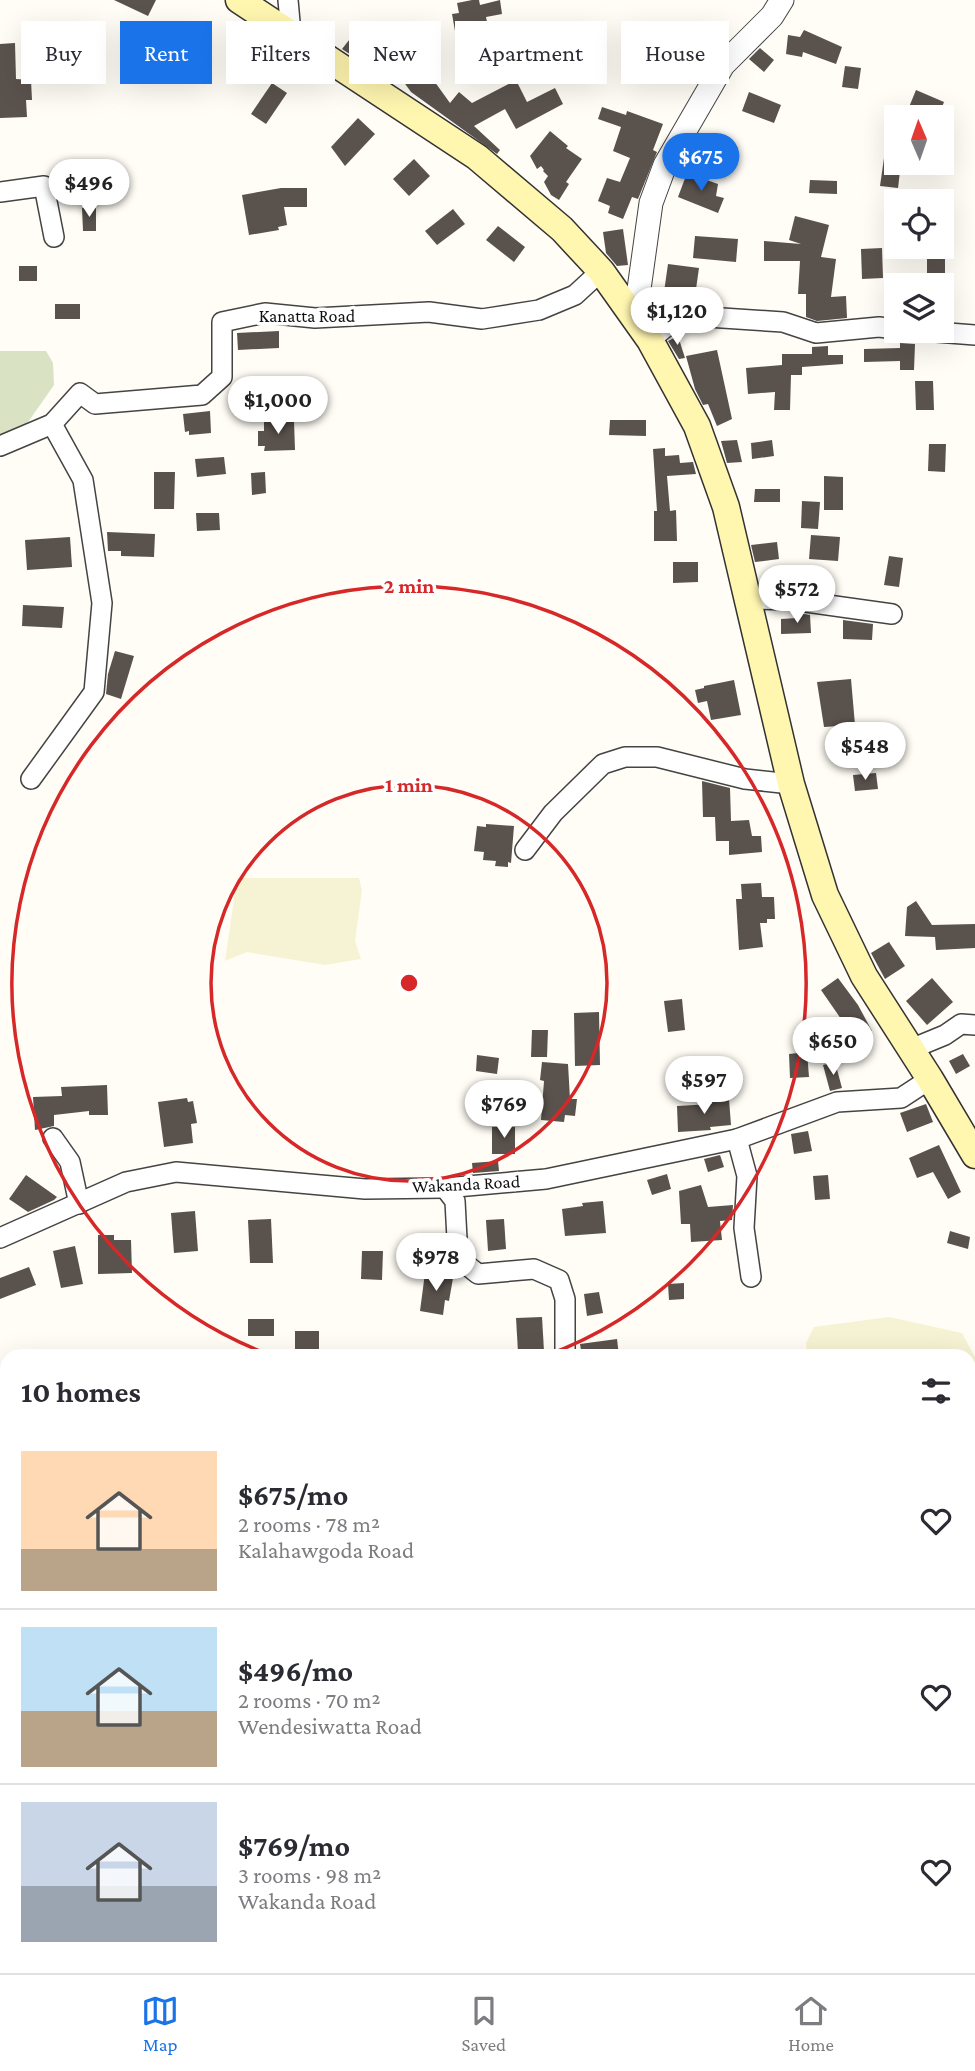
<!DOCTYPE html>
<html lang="en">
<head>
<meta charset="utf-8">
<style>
  body { margin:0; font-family:"Crimson Pro",serif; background:#f7f7f7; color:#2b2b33; height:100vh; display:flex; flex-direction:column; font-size:26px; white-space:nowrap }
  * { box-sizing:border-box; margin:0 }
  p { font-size:23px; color:#7c7c81 }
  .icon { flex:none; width:38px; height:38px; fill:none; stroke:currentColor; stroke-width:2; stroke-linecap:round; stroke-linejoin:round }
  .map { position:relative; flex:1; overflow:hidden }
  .panel { position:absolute; left:0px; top:1349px; width:976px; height:625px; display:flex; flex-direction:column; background:#fff; border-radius:21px 21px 0 0; box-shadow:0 7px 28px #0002 }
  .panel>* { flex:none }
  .banner { position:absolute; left:21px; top:21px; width:934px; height:63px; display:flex; gap:14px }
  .needle { width:46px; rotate:358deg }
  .tools { position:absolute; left:884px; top:105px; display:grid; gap:14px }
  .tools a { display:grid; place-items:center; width:70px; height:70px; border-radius:0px; background:#fff; box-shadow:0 7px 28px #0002; font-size:35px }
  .price { position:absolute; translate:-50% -60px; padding:0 16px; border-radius:24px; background:#fff; color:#222; font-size:23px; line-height:46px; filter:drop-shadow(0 2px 4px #0008) }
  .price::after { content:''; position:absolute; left:50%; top:42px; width:21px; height:16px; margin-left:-10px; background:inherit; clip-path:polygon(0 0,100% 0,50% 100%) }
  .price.selected { background:#1a73e8; color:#fff }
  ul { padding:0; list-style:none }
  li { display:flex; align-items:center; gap:21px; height:175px; padding:0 21px }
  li+li { border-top:2px solid #e1e1e2 }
  li span { display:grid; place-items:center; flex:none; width:196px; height:140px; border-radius:0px; color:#555 }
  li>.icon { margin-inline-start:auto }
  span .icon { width:84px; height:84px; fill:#fffc; stroke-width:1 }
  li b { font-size:30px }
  h2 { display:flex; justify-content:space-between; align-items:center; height:84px; padding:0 21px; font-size:30px }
  .chip { padding:0 24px; border-radius:0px; background:#fff; box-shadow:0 7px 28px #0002; font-size:24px; line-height:63px }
  .chip.selected { background:#1a73e8; color:#fff }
  .tab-bar { display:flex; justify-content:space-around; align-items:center; height:98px; border-top:2px solid #e1e1e2; background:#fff; font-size:19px; color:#7c7c81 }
  .tab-bar a { display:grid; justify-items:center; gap:4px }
  .tab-bar .selected { color:#1a73e8 }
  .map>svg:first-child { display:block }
</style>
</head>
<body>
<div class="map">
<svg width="975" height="1973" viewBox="0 0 975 1973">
  <rect width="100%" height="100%" fill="#fffdf5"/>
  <g fill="#f6f3d4">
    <path d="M237,878H359L362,890L355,941L361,959L325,965L247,952L225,961Z"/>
    <path d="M889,1317L962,1333L975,1357V1611L970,1626V1356H807L806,1343L814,1327Z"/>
    <path d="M7,1519V1703L0,1710V1523Z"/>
    <path d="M975,1663V1843L970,1840V1675Z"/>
  </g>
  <path fill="#d9e3c4" d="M0,351H46L53,363L54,385L21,432L0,434Z"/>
  <g fill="#5a524d">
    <path d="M114,0H156L148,16Z"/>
    <path d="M472,0H479L480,5L500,0L502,14L486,17L489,32L476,35L474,27L455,31L452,14L459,13L457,3Z"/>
    <path d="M242,21L276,45L266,58L233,33Z"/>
    <path d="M804,30L842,47L836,64L803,52L802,57L786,54L788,35L800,37Z"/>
    <path d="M353,35L378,53L368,66L342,49Z"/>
    <path d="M683,35L703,40L696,70L676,65Z"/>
    <path d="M15,43L16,79L31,80L32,100H26L27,117L0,118V44Z"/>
    <path d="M760,48L774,60L764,72L749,59Z"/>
    <path d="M845,66L861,68L858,89L842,87Z"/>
    <path d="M424,67L450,103L459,92L472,103L516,80L527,102L555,88L563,104L516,129L505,109L474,126L500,150L497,154L411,92L403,81Z"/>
    <path d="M272,83L287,93L266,124L251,114Z"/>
    <path d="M916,90L944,102L938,117H905Z"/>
    <path d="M749,92L781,105L774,123L742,111Z"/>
    <path d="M602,107L626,115L627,111L663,124L653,150L657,152L638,199L632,197L623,219L608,213L610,206L598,201L607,178L620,182L630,158L613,151L621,127L598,119Z"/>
    <path d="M358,118L375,134L345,166L331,147Z"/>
    <path d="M550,131L568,146L566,148L582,159L566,182L569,184L559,200L551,195L544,182L548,176L543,171L544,170L541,166L537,169L530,156Z"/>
    <path d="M884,158L901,163L898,188L880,186Z"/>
    <path d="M414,159L430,176L409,196L393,179Z"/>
    <path d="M687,173L718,184L716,196L724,198L718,213L678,197Z"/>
    <path d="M810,180L837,181V194L809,193Z"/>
    <path d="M281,188H307V207H284L287,225L278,227L279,230L249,235L242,195Z"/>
    <path d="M82,208H96V231H83Z"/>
    <path d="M453,209L465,224L437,245L425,231Z"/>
    <path d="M795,216L829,225L821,257L836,259L831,297L846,296L847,318L817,321L806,317V294H798L800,261H764V241L801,244L789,240Z"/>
    <path d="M498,226L525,247L514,262L486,240Z"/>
    <path d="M623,229L628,265L617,266L606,253L603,232Z"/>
    <path d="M695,236L738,239L736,262L693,258Z"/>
    <path d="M882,248L883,278L862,279L861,249Z"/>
    <path d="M945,254V285H927V255Z"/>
    <path d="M668,264L699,268L695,296L664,292Z"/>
    <rect x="19" y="266" width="18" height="15"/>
    <rect x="55" y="304" width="25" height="15"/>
    <path d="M279,331V348L238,350L237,333Z"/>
    <path d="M678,336L685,358L679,359L668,341Z"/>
    <path d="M900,343L915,344L914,370H900V361L864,362V349L900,348Z"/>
    <path d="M828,346V355H843V364L802,367V375H791L790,410H774L775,392L748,394L746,368L782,365V354H812V347Z"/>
    <path d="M717,350L732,419L717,426L708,404L703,405L695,389L686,356Z"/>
    <path d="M915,381H933L934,410H916Z"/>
    <path d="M210,411L211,433L189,435V431L185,432L183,414Z"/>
    <path d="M610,420H646V436L609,435Z"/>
    <path d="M264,421H294L295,450L264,451L265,446H258V431H264Z"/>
    <path d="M737,440L742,462L727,463L721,441Z"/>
    <path d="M772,440L774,456L752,459L751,443Z"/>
    <path d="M929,444H946L945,472L928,471Z"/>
    <path d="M665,448V456L679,455L680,463L693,462L696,474L667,476L670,511L676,510L677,541H654V511H657L653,449Z"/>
    <path d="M224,457L226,474L197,477L195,459Z"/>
    <path d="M154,472H175L174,509H154Z"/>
    <path d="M265,472L266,493L252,495L251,473Z"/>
    <path d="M824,476L843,477V510H824Z"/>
    <path d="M755,489H780V502H754Z"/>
    <path d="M802,501L820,502L818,529L801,528Z"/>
    <path d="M196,513H219L220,530L197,531Z"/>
    <path d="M107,532L155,534L154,557L121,556V551H108Z"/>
    <path d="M811,535L840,537L838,561L809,559Z"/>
    <path d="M70,537L72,567L27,570L25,540Z"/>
    <path d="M777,542L779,559L755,562L751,545Z"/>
    <path d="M889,556L903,558L899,587L884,585Z"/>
    <path d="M673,562H698V582L673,583Z"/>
    <path d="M23,605L64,607L62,628L22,626Z"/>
    <path d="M798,613L810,615L811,633L781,634V619L797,618Z"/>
    <path d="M843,620L873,624L872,640L843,639Z"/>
    <path d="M115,651L134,656L121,699L106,694L108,674Z"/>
    <path d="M851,679L855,725L824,727L817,682Z"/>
    <path d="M734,680L741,715L711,720L707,701L698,703L695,690L704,688V686Z"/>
    <path d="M876,773L878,789L855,791L853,775Z"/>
    <path d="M702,781L730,788L731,821L749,820L752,836H761L762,852L729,855V841H716L715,817H703Z"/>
    <path d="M486,824L514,826L511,863L508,862V867L495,866L496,861L483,860L484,852L474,851L477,826L486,827Z"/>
    <path d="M761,883L762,897H774L775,919H767V923H760L763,947L739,950L736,899H742L741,884Z"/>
    <path d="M916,901L932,925L975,924V948L936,950L935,937L905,936L907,907Z"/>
    <path d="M889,942L905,966L885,979L871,953Z"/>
    <path d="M838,978L858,1005L872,1031L837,1051L830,1039L848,1029L821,990Z"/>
    <path d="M932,978L953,1002L927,1025L906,1001Z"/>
    <path d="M682,999L685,1030L668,1032L664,1001Z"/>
    <path d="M599,1012L600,1065L575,1066L574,1013Z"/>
    <path d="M532,1030H548L547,1057H531Z"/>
    <path d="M807,1052L809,1077L790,1078L789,1054Z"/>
    <path d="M963,1054L970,1066L956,1074L949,1061Z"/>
    <path d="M477,1055L499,1058L497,1074L476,1071Z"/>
    <path d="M542,1062L568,1064L570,1099H577L575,1116L565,1115L564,1122L541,1120L544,1081L540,1080Z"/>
    <path d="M835,1062L842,1088L830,1091L823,1065Z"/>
    <path d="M107,1085L108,1115H89V1111L54,1115V1126L35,1130L33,1097L62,1096L61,1087Z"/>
    <path d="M187,1098L188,1102L193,1101L197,1123L191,1124L193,1143L164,1147L158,1102Z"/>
    <path d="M729,1099L731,1125L710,1127L711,1130L678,1132L677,1106L712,1104L711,1101Z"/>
    <path d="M926,1104L933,1122L907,1132L900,1113Z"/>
    <rect x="492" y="1127" width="23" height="27"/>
    <path d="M808,1131L812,1151L794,1154L791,1134Z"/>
    <path d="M939,1145L961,1192L948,1199L933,1172L917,1178L909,1158Z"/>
    <path d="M720,1155L724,1167L708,1172L704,1159Z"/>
    <path d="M498,1161L499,1171L473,1173L472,1163Z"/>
    <path d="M667,1174L671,1189L652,1195L647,1180Z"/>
    <path d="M26,1175L57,1197L54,1200L28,1212L9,1199Z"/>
    <path d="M828,1175L830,1199L815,1200L813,1176Z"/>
    <path d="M701,1185L708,1207L733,1205L732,1220L720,1221L722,1240L691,1242L690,1224H681L679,1191Z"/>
    <path d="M603,1201L606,1233L565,1236L562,1209L583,1206L582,1203Z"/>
    <path d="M195,1211L198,1251L174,1253L171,1213Z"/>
    <path d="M271,1219L273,1263H250L248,1220Z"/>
    <path d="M504,1219L506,1249L488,1251L486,1220Z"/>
    <path d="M950,1231L970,1237L968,1249L947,1243Z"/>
    <path d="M98,1235H114V1240H131L132,1273L98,1274Z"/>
    <path d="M75,1246L83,1284L61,1288L53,1251Z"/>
    <path d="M362,1251H383L382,1280L361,1279Z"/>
    <path d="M29,1267L36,1285L0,1299V1278Z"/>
    <path d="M425,1273L453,1278L449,1301L445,1300L443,1315L420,1311Z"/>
    <path d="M684,1283V1299L669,1300L668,1284Z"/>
    <path d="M599,1292L603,1313L587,1316L584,1294Z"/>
    <path d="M542,1317L544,1351L518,1352L516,1318Z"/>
    <rect x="248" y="1319" width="26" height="17"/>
    <rect x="295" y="1331" width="24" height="18"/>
    <path d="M617,1339L619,1356H582L580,1344Z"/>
  </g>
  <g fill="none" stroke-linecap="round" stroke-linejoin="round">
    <g stroke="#444" stroke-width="22">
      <g id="minor">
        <path d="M288,32L290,22L288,0"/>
        <path d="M0,192L44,186L54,237"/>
        <path d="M923,331L975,335"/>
        <path d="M650,340L671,323L692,316L783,322L816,333L879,327L896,329"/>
        <path d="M0,446L52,424L80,393L95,404L202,395L222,377V322L265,313L315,318L429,312L482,319L539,310L575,295L601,271"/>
        <path d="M749,599L792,600L892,614"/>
        <path d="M31,779L94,692L102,603L83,480L52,424"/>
        <path d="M525,850L553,813L603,764L625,757H657L745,779L791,784"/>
        <path d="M911,1049L945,1035L961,1024L975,1025"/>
        <path d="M53,1138L70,1162L79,1204"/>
        <path d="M737,1139L747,1176L744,1228L751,1277"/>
        <path d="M445,1188L455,1201L458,1258L478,1274L534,1269L559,1280L565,1299V1356"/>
        <path d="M0,1238L126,1182L176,1172L365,1189L445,1188L546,1179L737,1139L837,1102L901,1098L930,1079"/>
        <path d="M970,1648L975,1635"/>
        <path d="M37,1967L38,1973"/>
        <path d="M187,1967V1973"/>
        <path d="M712,1973L713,1967"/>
      </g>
    </g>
    <g stroke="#444" stroke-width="25">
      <path id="tertiary" d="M635,318L651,203L665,165L723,65L772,16L782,0"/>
    </g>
    <g stroke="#333" stroke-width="29">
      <path id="secondary" d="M239,0L477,157L562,229L601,271L650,340L697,426L726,507L791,784L825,895L864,976L930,1079L975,1155"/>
    </g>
    <use href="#minor" stroke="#fff" stroke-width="19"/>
    <use href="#tertiary" stroke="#fff" stroke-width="23"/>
    <use href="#secondary" stroke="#fff6b0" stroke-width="26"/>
  </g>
  <g fill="none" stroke="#d62828" stroke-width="3.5">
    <circle cx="409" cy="983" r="198"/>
    <path d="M273 1356A397 397 0 1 1 545 1356"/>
  </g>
  <g text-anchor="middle" stroke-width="7" stroke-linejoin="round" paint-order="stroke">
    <g font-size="18" fill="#111" stroke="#fff">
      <text x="307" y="322">Kanatta Road</text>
      <text transform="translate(466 1184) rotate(-3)" y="6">Wakanda Road</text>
    </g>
  </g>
  <circle cx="409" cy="983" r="10" fill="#d62828" stroke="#fff" stroke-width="3.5"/>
  <g font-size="21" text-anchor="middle" font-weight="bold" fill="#d62828" stroke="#fff" stroke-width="7" stroke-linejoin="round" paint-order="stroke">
    <text x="409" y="593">2 min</text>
    <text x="409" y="792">1 min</text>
  </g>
</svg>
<div class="tools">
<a><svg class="needle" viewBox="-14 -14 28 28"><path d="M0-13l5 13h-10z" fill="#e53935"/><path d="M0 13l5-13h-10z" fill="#7c7c81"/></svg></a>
<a><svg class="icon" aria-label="locate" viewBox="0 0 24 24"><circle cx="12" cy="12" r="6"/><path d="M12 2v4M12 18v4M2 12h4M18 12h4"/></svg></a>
<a><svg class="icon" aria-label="layers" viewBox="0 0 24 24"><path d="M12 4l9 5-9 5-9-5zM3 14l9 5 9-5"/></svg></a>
</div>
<b class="price selected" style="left:701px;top:193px">$675</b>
<b class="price" style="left:89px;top:219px">$496</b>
<b class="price" style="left:677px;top:347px">$1,120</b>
<b class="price" style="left:278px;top:436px">$1,000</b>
<b class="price" style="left:797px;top:625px">$572</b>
<b class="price" style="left:865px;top:782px">$548</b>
<b class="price" style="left:833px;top:1077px">$650</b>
<b class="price" style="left:704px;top:1116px">$597</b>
<b class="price" style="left:504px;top:1140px">$769</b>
<b class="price" style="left:436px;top:1293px">$978</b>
<div class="banner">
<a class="chip">Buy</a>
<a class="chip selected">Rent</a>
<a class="chip">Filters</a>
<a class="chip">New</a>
<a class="chip">Apartment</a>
<a class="chip">House</a>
</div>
<section class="panel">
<h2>10 homes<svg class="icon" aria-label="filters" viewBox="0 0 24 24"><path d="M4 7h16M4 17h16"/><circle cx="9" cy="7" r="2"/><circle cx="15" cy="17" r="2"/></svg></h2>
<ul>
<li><span style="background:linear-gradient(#ffd9b3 70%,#b9a48a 0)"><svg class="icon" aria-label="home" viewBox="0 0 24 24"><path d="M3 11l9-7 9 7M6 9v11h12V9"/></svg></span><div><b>$675/mo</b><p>2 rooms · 78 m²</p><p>Kalahawgoda Road</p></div><svg class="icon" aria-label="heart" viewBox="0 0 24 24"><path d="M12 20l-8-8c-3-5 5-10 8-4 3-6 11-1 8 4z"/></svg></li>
<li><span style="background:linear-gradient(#bfe0f5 60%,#b9a48a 0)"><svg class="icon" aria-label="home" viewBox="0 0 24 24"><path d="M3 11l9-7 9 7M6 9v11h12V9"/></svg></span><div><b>$496/mo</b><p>2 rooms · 70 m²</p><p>Wendesiwatta Road</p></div><svg class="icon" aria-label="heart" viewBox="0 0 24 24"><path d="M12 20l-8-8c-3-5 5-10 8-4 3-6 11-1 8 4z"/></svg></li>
<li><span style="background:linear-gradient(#c9d6e8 60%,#9aa5b1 0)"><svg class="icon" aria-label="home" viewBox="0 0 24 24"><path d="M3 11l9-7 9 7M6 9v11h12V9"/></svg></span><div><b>$769/mo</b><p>3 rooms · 98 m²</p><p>Wakanda Road</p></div><svg class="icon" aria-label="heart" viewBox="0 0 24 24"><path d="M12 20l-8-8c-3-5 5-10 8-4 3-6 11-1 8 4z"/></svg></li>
</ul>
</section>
</div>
<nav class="tab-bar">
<a class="selected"><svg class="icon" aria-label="map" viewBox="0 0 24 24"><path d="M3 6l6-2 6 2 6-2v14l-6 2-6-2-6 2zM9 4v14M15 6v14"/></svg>Map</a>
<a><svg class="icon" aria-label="saved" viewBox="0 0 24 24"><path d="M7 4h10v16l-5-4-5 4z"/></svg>Saved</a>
<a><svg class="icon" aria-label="home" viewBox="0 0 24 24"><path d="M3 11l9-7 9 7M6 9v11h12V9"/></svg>Home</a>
</nav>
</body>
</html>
